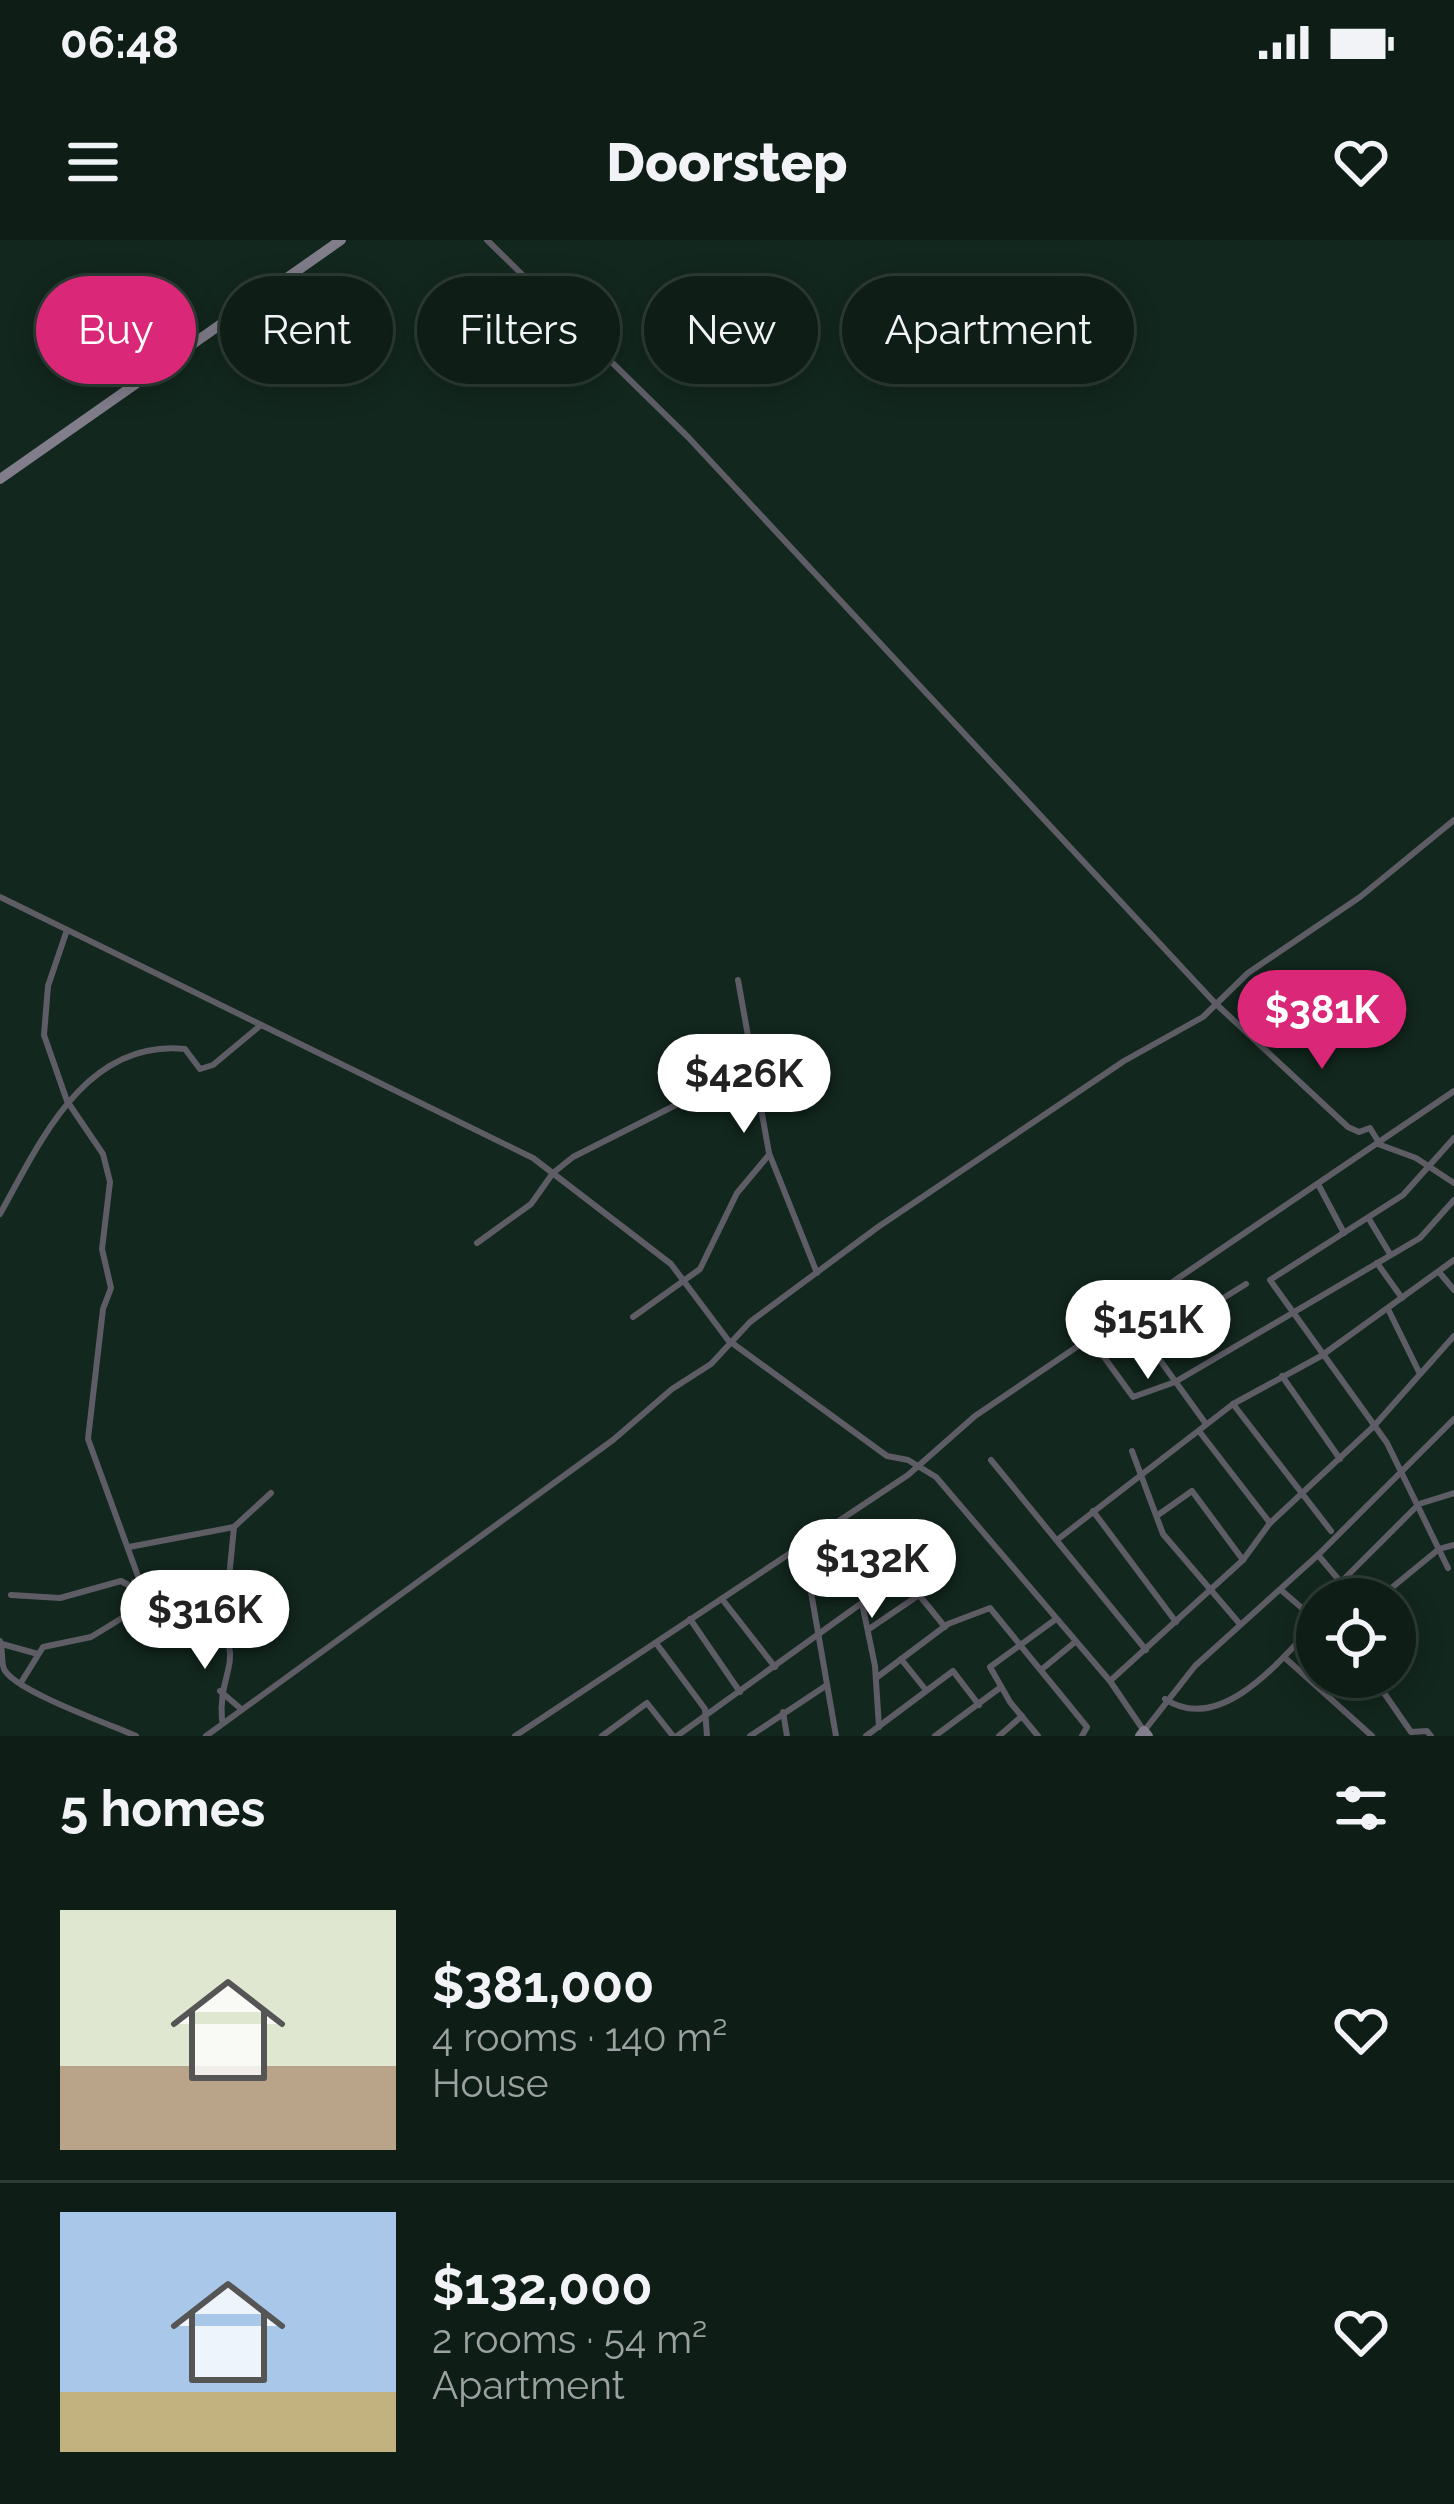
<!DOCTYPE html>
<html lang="en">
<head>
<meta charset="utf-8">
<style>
  body { margin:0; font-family:Raleway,sans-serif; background:#1c2a23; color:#f1f3f6; height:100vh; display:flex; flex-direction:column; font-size:45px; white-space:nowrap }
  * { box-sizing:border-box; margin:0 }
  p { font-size:39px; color:#9ba2a1 }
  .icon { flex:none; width:66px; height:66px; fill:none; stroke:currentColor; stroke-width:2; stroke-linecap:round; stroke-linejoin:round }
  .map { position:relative; height:1496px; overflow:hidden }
  .side { display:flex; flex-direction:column; background:#0e1d16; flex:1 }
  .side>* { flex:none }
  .hud { position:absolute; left:36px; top:36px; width:1383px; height:108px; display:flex; gap:24px }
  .controls { position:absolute; left:1296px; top:1338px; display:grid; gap:24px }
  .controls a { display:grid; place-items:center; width:120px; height:120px; border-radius:50%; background:#0e1d16; box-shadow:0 6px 30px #0003,0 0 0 3px #2e3b35; font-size:60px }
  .price { position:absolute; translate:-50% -102px; padding:0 27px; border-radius:42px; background:#fff; color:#222; font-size:39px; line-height:78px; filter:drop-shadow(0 3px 6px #0008) }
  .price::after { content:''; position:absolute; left:50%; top:72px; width:36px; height:27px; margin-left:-18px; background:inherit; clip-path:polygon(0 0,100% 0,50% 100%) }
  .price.on { background:#db2777; color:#fff }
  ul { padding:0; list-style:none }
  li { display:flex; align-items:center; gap:36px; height:300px; padding:0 60px }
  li+li { border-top:3px solid #2e3b35 }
  li span { display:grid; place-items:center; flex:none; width:336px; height:240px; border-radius:0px; color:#555 }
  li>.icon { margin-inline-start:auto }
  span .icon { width:144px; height:144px; fill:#fffc; stroke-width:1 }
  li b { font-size:51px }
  h2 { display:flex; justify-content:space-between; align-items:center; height:144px; padding:0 60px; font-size:51px }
  .tag { padding:0 42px; border-radius:54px; background:#0e1d16; box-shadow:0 6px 30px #0003,0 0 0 3px #2e3b35; font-size:42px; line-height:108px }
  .tag.on { background:#db2777; color:#fff }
  .status { display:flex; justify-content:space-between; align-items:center; height:84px; padding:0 60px; background:#0e1d16; direction:ltr }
  .status svg { height:33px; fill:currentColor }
  header { display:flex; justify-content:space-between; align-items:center; height:156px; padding:0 60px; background:#0e1d16; font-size:54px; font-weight:800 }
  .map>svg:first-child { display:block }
</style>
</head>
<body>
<div class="status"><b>06:48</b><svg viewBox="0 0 49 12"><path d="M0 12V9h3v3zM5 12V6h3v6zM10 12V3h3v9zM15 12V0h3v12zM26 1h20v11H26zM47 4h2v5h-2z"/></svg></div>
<header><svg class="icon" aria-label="menu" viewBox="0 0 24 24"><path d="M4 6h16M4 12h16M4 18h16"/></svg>Doorstep<svg class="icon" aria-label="heart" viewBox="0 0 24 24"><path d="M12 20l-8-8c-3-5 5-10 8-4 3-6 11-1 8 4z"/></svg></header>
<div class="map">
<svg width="1454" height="1496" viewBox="0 0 1454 1496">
  <rect width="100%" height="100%" fill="#12271e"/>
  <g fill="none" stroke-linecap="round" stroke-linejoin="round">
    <g stroke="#5e5c65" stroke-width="6">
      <path d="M487,0L688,197L1215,763L1348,887L1359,892L1370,888L1378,901"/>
      <path d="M0,657L533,918L671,1024L728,1100L887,1216L908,1220L936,1237L1110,1441L1144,1491L1195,1426L1318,1315L1454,1179"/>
      <path d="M67,690L48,746L44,795L67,861L103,914L110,942L102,1009L111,1048L103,1069L88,1199L147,1361L182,1363L202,1373L228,1348L234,1287L271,1253"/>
      <path d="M738,740L769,913L817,1033"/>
      <path d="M1378,904L1416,918L1454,943"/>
      <path d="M1318,944L1344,993"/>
      <path d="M0,974C40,902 85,799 185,809L200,829L213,825L261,785"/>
      <path d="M1369,979L1390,1014"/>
      <path d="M477,1003L531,964L553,933L573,917L751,827"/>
      <path d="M1377,1023L1402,1058"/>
      <path d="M1439,1032L1454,1050"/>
      <path d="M1389,1071L1419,1132"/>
      <path d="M1126,1073L1206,1184"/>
      <path d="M633,1077L700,1029L737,953L768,916"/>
      <path d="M1149,1104L1246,1044"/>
      <path d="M1104,1117L1133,1157L1175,1142L1420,998L1454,960"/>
      <path d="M1282,1136L1340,1219"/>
      <path d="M1233,1164L1331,1291"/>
      <path d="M1199,1191L1270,1283"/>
      <path d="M1132,1211L1163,1294L1239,1383"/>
      <path d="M991,1220L1146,1410"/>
      <path d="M1093,1271L1176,1382"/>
      <path d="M1158,1275L1192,1251L1243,1320"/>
      <path d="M1057,1300L1233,1164L1321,1116L1454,1020"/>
      <path d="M803,1306L836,1496"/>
      <path d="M129,1307L234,1287"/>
      <path d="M1318,1315L1355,1359"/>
      <path d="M1448,1328L1387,1203L1270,1040L1403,955L1454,898"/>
      <path d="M1343,1340L1419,1264L1454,1253"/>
      <path d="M11,1355L60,1358L121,1341L134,1348"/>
      <path d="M722,1359L775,1427"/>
      <path d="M1340,1359L1349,1350"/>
      <path d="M1378,1359L1439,1309L1454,1305"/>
      <path d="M862,1363L875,1426L879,1487"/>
      <path d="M202,1373C254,1412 217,1429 222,1480"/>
      <path d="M690,1379L740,1452"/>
      <path d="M869,1389L919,1355"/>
      <path d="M0,1401C3,1409 1,1422 4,1429C14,1451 112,1485 136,1496"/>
      <path d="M656,1403L705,1469L707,1496"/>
      <path d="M2,1404L38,1414"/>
      <path d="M1284,1417L1372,1496"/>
      <path d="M901,1419L925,1449"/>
      <path d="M1041,1430L1075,1402"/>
      <path d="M1373,1437L1411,1492L1427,1491L1431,1496"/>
      <path d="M876,1438L948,1384L990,1368L1087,1487L1082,1496"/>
      <path d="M22,1441L43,1407L91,1397L132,1372L134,1342"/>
      <path d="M1110,1441L1243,1320L1270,1283L1374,1186L1454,1096"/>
      <path d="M220,1451L240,1468"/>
      <path d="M1165,1459C1221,1496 1282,1419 1317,1381L1281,1350"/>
      <path d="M783,1472L787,1496"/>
      <path d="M206,1496L613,1200L672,1149L711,1124L750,1082L878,987L1124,821L1203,777L1248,733L1360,657L1454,580"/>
      <path d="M515,1496L908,1235L975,1176L1454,851"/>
      <path d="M602,1496L647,1463L673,1496"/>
      <path d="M677,1496L902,1334L945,1387"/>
      <path d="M750,1496L827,1445"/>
      <path d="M866,1496L953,1431L979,1465"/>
      <path d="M935,1496L1001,1447"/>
      <path d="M999,1496L1022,1476"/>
      <path d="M1038,1496L1010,1462L990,1427L1056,1379"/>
    </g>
    <g stroke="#817d8b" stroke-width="10">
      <path d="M0,239L341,0"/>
      <path d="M1140,1496L1144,1491L1148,1496"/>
    </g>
  </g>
</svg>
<div class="controls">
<a><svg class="icon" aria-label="locate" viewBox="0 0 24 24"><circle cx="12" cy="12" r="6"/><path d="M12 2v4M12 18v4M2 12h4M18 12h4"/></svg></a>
</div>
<b class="price on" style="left:1322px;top:832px">$381K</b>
<b class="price" style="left:744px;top:896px">$426K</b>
<b class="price" style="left:1148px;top:1142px">$151K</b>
<b class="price" style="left:872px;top:1381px">$132K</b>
<b class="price" style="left:205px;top:1432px">$316K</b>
<div class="hud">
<a class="tag on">Buy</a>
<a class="tag">Rent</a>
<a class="tag">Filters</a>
<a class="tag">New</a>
<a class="tag">Apartment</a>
</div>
</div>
<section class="side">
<h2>5 homes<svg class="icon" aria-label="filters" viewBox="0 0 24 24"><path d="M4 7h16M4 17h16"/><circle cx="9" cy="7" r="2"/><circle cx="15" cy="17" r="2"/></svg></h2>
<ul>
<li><span style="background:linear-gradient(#dfe7d0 65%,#b9a48a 0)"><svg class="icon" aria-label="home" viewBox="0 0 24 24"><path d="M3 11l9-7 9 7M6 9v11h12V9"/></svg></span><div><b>$381,000</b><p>4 rooms · 140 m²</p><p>House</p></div><svg class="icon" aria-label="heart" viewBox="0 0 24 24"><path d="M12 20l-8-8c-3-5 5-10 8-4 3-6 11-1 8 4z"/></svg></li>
<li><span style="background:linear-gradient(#a9c7e8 75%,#c2b280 0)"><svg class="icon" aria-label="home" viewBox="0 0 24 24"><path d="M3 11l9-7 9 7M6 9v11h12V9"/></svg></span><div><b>$132,000</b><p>2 rooms · 54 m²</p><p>Apartment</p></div><svg class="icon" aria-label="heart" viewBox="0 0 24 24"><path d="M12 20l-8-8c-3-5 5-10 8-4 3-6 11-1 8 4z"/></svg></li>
</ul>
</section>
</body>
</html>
